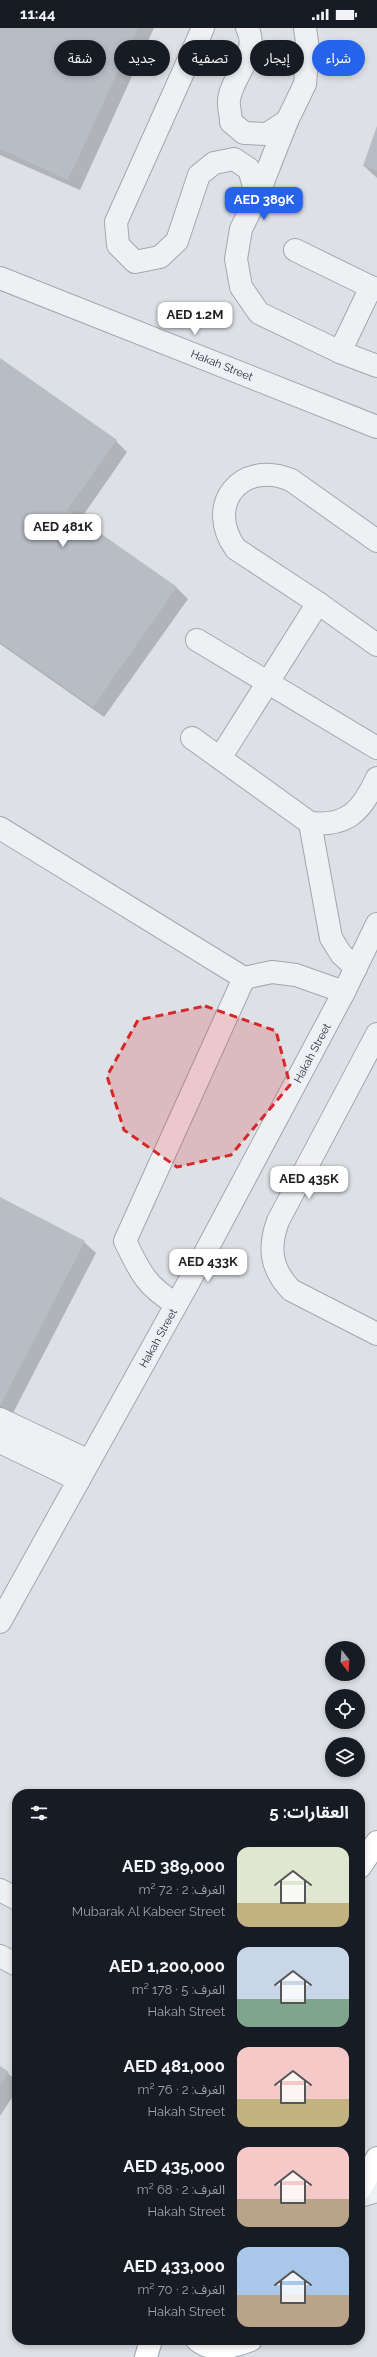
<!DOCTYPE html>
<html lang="ar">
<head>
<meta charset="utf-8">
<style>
  body { margin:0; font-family:Raleway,"Noto Sans Arabic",sans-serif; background:#242831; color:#f1f3f6; direction:rtl; height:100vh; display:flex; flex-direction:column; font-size:15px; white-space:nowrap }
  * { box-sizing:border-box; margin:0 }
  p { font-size:13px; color:#9ea1a6 }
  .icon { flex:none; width:22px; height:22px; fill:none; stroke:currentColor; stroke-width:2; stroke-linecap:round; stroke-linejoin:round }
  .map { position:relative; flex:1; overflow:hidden; direction:ltr }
  .panel { position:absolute; left:12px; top:1761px; width:353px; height:556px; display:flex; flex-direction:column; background:#171b24; border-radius:16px; box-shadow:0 2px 6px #0003; direction:rtl }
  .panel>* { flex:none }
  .guide { position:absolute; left:12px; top:12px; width:353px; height:36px; direction:rtl; display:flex; gap:8px }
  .needle { width:26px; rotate:163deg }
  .controls { position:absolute; left:325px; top:1613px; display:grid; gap:8px }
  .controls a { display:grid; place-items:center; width:40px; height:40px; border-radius:50%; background:#171b24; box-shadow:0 2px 6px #0003; font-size:20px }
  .price { position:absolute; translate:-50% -34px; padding:0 9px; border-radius:8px; background:#fff; color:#222; font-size:13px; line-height:26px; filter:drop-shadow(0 1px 2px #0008) }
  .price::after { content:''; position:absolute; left:50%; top:24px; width:12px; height:9px; margin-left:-6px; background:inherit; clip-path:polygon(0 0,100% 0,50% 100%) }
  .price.selected { background:#2563eb; color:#fff }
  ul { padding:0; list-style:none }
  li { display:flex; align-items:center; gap:12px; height:100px; padding:0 16px }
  li span { display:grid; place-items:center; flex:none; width:112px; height:80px; border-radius:12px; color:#555 }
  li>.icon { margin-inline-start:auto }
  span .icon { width:48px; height:48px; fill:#fffc; stroke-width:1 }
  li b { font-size:17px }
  h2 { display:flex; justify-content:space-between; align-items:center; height:48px; padding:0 16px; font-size:17px }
  .pill { padding:0 14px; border-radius:18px; background:#171b24; box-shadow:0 2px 6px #0003; font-size:14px; line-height:36px }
  .pill.selected { background:#2563eb; color:#fff }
  .status { display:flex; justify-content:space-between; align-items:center; height:28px; padding:0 20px; background:#171b24; direction:ltr }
  .status svg { height:11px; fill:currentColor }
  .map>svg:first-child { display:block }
</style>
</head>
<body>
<div class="status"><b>11:44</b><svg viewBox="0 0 49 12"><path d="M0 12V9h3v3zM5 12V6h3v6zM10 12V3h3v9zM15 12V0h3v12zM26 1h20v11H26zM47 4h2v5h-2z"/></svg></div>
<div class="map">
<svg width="377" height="2329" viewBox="0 0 377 2329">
  <rect width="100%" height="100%" fill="#dde0e5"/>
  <g fill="#0003">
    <path d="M0,0H154L80,162L0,127Z"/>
    <path d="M377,100V150L364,138Z"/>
    <path d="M0,332L116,413L127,424L80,492L177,560L188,571L104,689L0,616Z"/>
    <path d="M0,1171L84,1214L96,1225L0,1410Z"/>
    <path d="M0,2039L17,2053V2062L0,2088Z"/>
  </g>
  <g fill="#b7bcc5">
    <path d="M0,0H138L68,152L0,121Z"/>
    <path d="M377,98V143L363,138Z"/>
    <path d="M0,330L117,412L67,482L177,559L93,679L0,614Z"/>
    <path d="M0,1169L85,1213L0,1378Z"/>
    <path d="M0,2038L9,2044L0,2058Z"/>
  </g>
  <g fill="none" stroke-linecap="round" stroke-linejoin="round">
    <g stroke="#a3a7ae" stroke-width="24">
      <g id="minor">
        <path d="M203,0L116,194L118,217L135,234L160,229L177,213L199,147L214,135L234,131L249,141L257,169"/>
        <path d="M247,0C261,23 231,50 229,72C228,78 231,87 231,94L244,105L267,106L287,93"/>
        <path d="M305,0L308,21L305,56L287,93L257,169L241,201L236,231L241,259L259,285L340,324L377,338"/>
        <path d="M295,222L377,262"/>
        <path d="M0,250L377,399"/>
        <path d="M340,324L371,259"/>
        <path d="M377,513L291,452C241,431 204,477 236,521L318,575L377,617"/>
        <path d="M197,612L377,720"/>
        <path d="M192,710L310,795C348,799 362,782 377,750"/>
        <path d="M220,730L318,575"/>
        <path d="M310,795L331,910L341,926L356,940"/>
        <path d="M0,800L244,950L272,944L296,947L344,964"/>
        <path d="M377,1006L278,1193C268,1220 271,1241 291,1262L377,1306"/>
        <path d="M176,1276C146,1258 140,1244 125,1213L244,950"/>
        <path d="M0,1391L89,1433"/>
        <path d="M0,1414L79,1452"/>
        <path d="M0,1594L206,1223L344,964L377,896"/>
        <path d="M0,1862L17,1871"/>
        <path d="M0,1928L17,1937"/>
        <path d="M360,2168L377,2163"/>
      </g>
    </g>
    <g stroke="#9da4b0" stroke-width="24">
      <g id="major">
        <path d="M360,1839L377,1814"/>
        <path d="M360,2161L377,2130"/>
        <path d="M197,2312C212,2325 234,2319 251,2312"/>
        <path d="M146,2329L151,2312"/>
      </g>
    </g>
    <use href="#minor" stroke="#eff0f4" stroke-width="22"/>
    <use href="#major" stroke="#fff" stroke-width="22"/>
  </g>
  <path fill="#d62828" fill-opacity="0.2" stroke="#d62828" stroke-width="3" stroke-dasharray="8 5" stroke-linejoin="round" d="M205,978L276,1003L290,1057L231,1127L177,1139L124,1102L107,1048L138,992Z"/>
  <g text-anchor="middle" stroke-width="4" stroke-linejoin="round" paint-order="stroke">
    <g font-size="11" fill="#272e3a" stroke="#eceff3">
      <text transform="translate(222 337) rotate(22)" y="4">Hakah Street</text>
      <text transform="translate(312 1025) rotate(-62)" y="4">Hakah Street</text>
      <text transform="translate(158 1310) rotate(-61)" y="4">Hakah Street</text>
    </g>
  </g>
</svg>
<div class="controls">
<a><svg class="needle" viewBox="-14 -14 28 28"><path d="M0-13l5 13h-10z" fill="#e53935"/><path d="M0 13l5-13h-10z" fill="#9ea1a6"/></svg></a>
<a><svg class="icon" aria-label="locate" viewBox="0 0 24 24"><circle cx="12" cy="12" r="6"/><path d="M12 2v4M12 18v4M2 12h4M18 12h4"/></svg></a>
<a><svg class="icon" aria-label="layers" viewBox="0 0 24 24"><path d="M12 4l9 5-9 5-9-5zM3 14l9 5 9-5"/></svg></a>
</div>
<b class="price selected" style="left:264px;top:193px">AED 389K</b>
<b class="price" style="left:195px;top:308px">AED 1.2M</b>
<b class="price" style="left:63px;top:520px">AED 481K</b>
<b class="price" style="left:309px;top:1172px">AED 435K</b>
<b class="price" style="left:208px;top:1255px">AED 433K</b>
<div class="guide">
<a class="pill selected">شراء</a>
<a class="pill">إيجار</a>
<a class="pill">تصفية</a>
<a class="pill">جديد</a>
<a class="pill">شقة</a>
</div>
<section class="panel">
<h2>العقارات: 5<svg class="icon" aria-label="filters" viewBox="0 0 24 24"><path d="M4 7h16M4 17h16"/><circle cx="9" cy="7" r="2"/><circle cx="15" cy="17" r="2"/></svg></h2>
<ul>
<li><span style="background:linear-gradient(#dfe7d0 70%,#c2b280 0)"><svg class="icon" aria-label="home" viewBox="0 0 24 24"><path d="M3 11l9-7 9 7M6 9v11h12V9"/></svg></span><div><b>AED 389,000</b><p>الغرف: 2 · 72 m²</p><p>Mubarak Al Kabeer Street</p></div></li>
<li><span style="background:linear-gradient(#c9d6e8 65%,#7fa58c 0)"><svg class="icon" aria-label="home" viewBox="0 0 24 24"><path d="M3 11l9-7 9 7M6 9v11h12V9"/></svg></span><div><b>AED 1,200,000</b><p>الغرف: 5 · 178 m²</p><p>Hakah Street</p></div></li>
<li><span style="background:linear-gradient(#f6c9c9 65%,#c2b280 0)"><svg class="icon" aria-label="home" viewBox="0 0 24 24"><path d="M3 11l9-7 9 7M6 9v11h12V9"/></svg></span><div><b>AED 481,000</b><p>الغرف: 2 · 76 m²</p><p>Hakah Street</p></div></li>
<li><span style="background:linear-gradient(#f6c9c9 65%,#b9a48a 0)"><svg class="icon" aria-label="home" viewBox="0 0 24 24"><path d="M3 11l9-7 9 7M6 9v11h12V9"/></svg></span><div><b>AED 435,000</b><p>الغرف: 2 · 68 m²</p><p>Hakah Street</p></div></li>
<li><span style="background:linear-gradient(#a9c7e8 60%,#b9a48a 0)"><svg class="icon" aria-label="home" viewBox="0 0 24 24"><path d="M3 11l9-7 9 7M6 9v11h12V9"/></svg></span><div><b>AED 433,000</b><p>الغرف: 2 · 70 m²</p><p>Hakah Street</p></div></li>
</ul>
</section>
</div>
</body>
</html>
